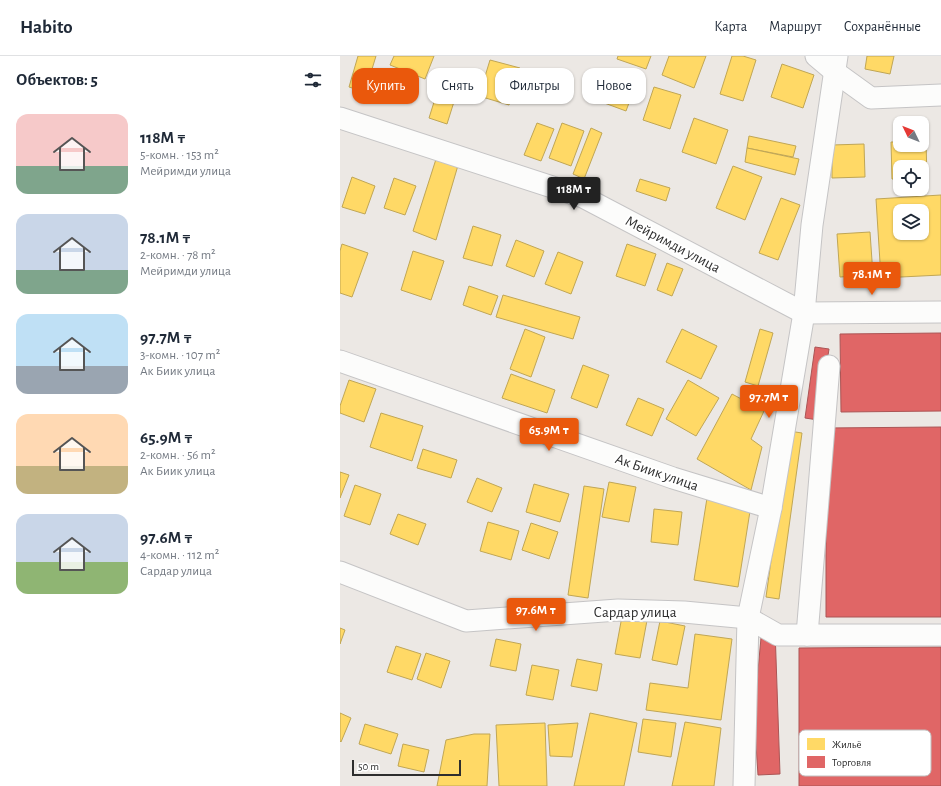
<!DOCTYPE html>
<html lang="ru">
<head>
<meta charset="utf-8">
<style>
  body { margin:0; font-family:"Alegreya Sans",sans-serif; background:#f6f6f7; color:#1f2937; height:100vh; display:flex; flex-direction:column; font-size:15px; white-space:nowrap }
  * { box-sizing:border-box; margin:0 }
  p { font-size:13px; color:#747a83 }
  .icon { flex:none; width:22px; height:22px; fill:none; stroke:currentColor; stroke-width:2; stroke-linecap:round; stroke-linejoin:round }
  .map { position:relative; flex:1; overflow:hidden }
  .side { display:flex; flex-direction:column; background:#fff; width:340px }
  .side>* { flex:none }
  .guide { position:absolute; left:12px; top:12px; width:380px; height:36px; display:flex; gap:8px }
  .needle { width:26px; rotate:313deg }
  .tools { position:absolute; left:553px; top:60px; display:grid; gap:8px }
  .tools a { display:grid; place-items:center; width:36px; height:36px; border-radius:8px; background:#fff; box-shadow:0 1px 3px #0004; font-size:20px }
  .scale { position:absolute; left:12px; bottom:10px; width:109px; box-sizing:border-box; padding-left:4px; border:2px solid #2e2e2e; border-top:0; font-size:11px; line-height:14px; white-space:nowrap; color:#2e2e2e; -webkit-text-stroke:3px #fff; paint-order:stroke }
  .price { position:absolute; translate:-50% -34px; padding:0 9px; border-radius:4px; background:#ea580c; color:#fff; font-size:13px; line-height:26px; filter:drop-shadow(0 1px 2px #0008) }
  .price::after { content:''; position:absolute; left:50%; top:24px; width:12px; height:9px; margin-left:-6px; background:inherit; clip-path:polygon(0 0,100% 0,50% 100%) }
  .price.selected { background:#222; color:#fff }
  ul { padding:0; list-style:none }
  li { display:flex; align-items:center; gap:12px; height:100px; padding:0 16px }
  li span { display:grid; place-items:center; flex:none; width:112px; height:80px; border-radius:12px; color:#555 }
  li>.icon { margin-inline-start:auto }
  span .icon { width:48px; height:48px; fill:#fffc; stroke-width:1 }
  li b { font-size:17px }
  h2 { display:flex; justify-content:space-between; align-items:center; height:48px; padding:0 16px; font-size:17px }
  .tag { padding:0 14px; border-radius:12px; background:#fff; box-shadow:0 1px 3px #0004; font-size:14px; line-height:36px }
  .tag.selected { background:#ea580c; color:#fff }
  header { display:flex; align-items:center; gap:24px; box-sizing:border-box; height:56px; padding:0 20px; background:#fff; border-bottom:1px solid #e0e1e3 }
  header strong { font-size:19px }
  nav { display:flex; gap:22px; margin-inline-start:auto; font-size:14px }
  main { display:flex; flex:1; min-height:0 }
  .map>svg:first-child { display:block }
</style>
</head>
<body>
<header>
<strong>Habito</strong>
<nav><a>Карта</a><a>Маршрут</a><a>Сохранённые</a></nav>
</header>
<main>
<section class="side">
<h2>Объектов: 5<svg class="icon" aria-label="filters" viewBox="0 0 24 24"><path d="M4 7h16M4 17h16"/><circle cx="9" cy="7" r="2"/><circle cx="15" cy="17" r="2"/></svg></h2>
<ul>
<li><span style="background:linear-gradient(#f6c9c9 65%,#7fa58c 0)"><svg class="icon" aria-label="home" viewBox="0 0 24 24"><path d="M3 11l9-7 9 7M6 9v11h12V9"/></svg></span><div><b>118M ₸</b><p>5-комн. · 153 m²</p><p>Мейримди улица</p></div></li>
<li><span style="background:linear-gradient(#c9d6e8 70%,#7fa58c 0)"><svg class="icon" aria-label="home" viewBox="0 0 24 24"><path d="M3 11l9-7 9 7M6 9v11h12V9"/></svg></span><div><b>78.1M ₸</b><p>2-комн. · 78 m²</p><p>Мейримди улица</p></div></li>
<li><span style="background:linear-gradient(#bfe0f5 65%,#9aa5b1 0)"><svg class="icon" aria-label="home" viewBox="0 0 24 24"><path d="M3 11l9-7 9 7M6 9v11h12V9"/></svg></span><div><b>97.7M ₸</b><p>3-комн. · 107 m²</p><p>Ак Биик улица</p></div></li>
<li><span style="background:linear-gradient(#ffd9b3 65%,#c2b280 0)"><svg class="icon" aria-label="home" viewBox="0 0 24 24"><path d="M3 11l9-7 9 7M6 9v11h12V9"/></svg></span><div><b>65.9M ₸</b><p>2-комн. · 56 m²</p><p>Ак Биик улица</p></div></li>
<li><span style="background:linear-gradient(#c9d6e8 60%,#8fb573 0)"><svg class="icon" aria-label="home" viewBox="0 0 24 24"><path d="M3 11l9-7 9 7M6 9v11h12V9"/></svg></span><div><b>97.6M ₸</b><p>4-комн. · 112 m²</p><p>Сардар улица</p></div></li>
</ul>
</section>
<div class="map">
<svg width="601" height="730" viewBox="0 0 601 730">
  <rect width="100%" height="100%" fill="#ece8e4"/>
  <g fill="#ffd966" stroke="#c0a655" fill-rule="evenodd">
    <path d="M18,0H36L25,36L9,31Z"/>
    <path d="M54,0H94L85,23L50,9Z"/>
    <path d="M278,0H311L306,13L277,3Z"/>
    <path d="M329,0H366L354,32L322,19Z"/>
    <path d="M392,0H403L416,4L403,45L380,38Z"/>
    <path d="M527,0H554L550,18L525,13Z"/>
    <path d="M150,4L180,12L169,49L139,40Z"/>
    <path d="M442,8L474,19L463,52L431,41Z"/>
    <path d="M270,18L296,28L286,55L259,45Z"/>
    <path d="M100,27L118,33L107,68L89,62Z"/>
    <path d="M314,31L341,39L330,73L303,64Z"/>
    <path d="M354,62L388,74L376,108L342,96Z"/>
    <path d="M197,67L214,73L201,105L184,99Z"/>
    <path d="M222,67L244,75L231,110L209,102Z"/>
    <path d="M251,72L262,77L244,123L233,118Z"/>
    <path d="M409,80L456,90L453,101L407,92Z"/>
    <path d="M582,85H586L587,122H582V111H560V123H552L551,86H560V89H582Z"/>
    <path d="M524,88L525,121L492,122V89Z"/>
    <path d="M407,92L459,103L455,119L405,106Z"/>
    <path d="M97,100L119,106L96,184L73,175Z"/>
    <path d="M393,110L422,121L405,164L376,152Z"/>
    <path d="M12,121L35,130L25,158L2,151Z"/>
    <path d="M54,122L76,130L65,159L44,152Z"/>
    <path d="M300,123L330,132L326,145L296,135Z"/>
    <path d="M601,139V219L541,222L536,143ZM560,155H582V177H560Z"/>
    <path d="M441,142L460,149L438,204L419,197Z"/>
    <path d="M133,170L161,179L152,210L123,202Z"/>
    <path d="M530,176L533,219L500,221L497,178Z"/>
    <path d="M176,184L204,195L194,221L166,210Z"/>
    <path d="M2,188L28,197L12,241L0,237V195Z"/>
    <path d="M287,188L316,198L305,230L276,220Z"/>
    <path d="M73,195L104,205L91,244L61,234Z"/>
    <path d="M218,196L243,206L231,238L205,228Z"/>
    <path d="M327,207L343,213L332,240L317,234Z"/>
    <path d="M129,230L158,240L151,259L123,249Z"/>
    <path d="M163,239L240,261L233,283L156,261Z"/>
    <path d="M185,273L205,281L191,321L170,313Z"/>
    <path d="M342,273L377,290L361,323L326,306Z"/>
    <path d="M420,273L433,277L418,330L405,326Z"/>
    <path d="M243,309L269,319L257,352L231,342Z"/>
    <path d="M171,318L215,334L207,357L162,342Z"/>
    <path d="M9,324L36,333L24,366L0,357V350Z"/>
    <path d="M348,324L379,342L356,380L326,363Z"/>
    <path d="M392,338L424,355L411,383L422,391L411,434L357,403Z"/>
    <path d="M298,342L324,353L312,380L286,369Z"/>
    <path d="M41,357L83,370L72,405L30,391Z"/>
    <path d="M449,375L462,377L439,543L426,541Z"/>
    <path d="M83,393L117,404L111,422L77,412Z"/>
    <path d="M0,416L9,419L0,442Z"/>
    <path d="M137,422L162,432L152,456L127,446Z"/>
    <path d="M269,426L296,431L289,466L262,461Z"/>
    <path d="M194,428L229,438L220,466L186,456Z"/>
    <path d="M15,429L41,438L30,469L4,460Z"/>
    <path d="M244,430L264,433L248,542L228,539Z"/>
    <path d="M367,442L411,449L398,531L354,524Z"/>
    <path d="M314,453L342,456L338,489L311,486Z"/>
    <path d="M58,458L86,468L78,489L50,478Z"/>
    <path d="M148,466L179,475L171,504L140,495Z"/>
    <path d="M191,467L218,476L209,503L182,494Z"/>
    <path d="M283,555L308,559L300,602L275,598Z"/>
    <path d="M320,565L345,570L337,609L312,604Z"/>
    <path d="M0,572L5,574L0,588Z"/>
    <path d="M355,578L392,583L381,664L306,654L310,627L348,632Z"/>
    <path d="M156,583L181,588L176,615L150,610Z"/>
    <path d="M56,590L81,598L72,624L47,616Z"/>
    <path d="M86,597L110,605L101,632L77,623Z"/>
    <path d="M237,603L262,608L257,635L231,630Z"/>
    <path d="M192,609L219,614L213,644L186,639Z"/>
    <path d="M0,657L11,662L1,686L0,685Z"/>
    <path d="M250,657L297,667L284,730H234Z"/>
    <path d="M303,663L336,667L331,701L298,696Z"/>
    <path d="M345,666L381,672L374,730H332Z"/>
    <path d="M205,667L207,730H159L156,669Z"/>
    <path d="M238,667L232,701L210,700L208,669Z"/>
    <path d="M25,668L58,678L51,698L19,688Z"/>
    <path d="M134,678H150L147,730H97L106,684Z"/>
    <path d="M63,688L89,694L84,716L58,710Z"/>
  </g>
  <g fill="#e06666" stroke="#ab5555">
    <path d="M601,277V355L501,356L500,278Z"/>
    <path d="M475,291L489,293L478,364L465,362Z"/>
    <path d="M601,371V561H486V372Z"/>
    <path d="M422,571L435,573L440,718L418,719L414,658Z"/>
    <path d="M601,591V730H459V592Z"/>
  </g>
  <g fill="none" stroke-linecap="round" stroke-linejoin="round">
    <g stroke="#c5c4c5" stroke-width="23">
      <g id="minor">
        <path d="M476,0L495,16L531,42L601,39"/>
        <path d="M0,62L243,141L464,257L601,256"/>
        <path d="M0,305L333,422L431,452"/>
        <path d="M0,516L126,565L278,554L344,556L408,562L438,579H601"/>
        <path d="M467,579L489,310"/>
        <path d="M404,730L408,562L431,452L464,257L472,169L497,0"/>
      </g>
    </g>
    <use href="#minor" stroke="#fcfcfb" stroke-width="21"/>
  </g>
  <g text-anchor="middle" stroke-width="4" stroke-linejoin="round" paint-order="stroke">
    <g font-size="15" fill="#2e2e2e" stroke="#fff">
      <text transform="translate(333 188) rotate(28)" y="5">Мейримди улица</text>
      <text transform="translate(317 416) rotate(19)" y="5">Ак Биик улица</text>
      <text x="295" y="561">Сардар улица</text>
    </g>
  </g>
  <rect x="459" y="674" width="132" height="46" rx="6" fill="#fff" stroke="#c0c0c0" stroke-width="1"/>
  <rect x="467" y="682" width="18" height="12" fill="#ffd966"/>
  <rect x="467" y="700" width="18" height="12" fill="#e06666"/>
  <g font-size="11" fill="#2e2e2e">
    <text x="492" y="692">Жильё</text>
    <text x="492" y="710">Торговля</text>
  </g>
</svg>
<div class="tools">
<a><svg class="needle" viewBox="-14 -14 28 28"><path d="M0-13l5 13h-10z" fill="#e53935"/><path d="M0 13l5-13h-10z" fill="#747a83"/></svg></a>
<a><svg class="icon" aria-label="locate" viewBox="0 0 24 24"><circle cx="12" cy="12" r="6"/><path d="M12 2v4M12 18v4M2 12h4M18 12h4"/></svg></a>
<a><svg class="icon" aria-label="layers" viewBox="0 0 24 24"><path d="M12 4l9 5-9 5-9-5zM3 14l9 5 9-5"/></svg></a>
</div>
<div class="scale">50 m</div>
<b class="price selected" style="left:234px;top:155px">118M ₸</b>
<b class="price" style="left:532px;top:240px">78.1M ₸</b>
<b class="price" style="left:429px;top:363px">97.7M ₸</b>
<b class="price" style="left:209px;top:396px">65.9M ₸</b>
<b class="price" style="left:196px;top:576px">97.6M ₸</b>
<div class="guide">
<a class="tag selected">Купить</a>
<a class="tag">Снять</a>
<a class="tag">Фильтры</a>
<a class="tag">Новое</a>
</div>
</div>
</main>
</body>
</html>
